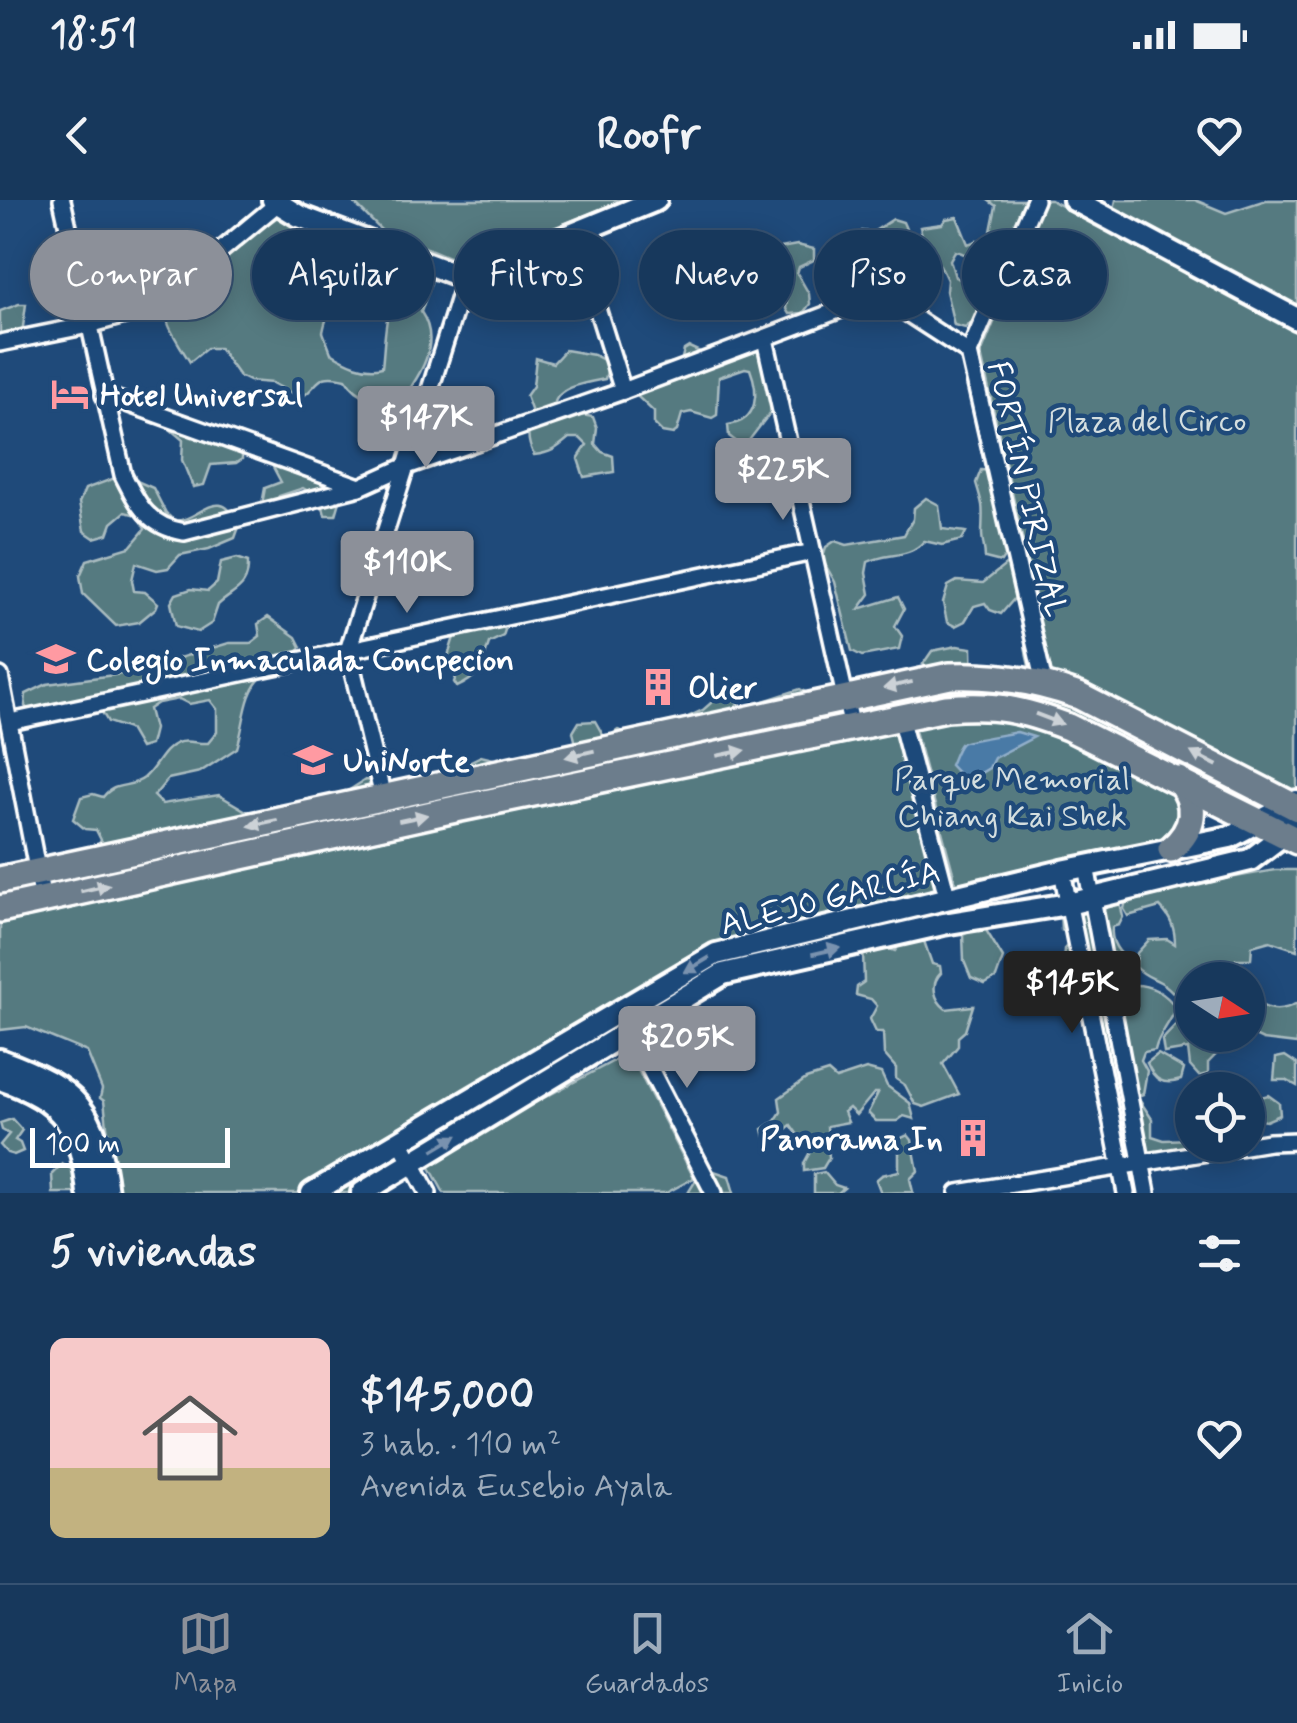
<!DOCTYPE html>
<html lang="es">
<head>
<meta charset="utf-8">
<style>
  body { margin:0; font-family:Mynerve,sans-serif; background:#244365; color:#f1f3f6; height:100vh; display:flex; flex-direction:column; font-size:38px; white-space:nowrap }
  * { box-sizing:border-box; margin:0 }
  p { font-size:32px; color:#9eacbb }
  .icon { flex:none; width:55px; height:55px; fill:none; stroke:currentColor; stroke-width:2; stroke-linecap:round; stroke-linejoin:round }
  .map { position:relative; height:993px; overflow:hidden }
  .side { display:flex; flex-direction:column; background:#17385c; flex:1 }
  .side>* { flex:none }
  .banner { position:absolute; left:30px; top:30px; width:1238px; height:90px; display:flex; gap:20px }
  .needle { width:65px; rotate:102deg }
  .controls { position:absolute; left:1175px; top:762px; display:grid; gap:20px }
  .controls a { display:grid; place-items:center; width:90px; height:90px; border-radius:50%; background:#17385c; box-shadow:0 5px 25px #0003,0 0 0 2px #365272; font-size:50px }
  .scale { position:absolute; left:30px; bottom:25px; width:200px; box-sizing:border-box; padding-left:10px; border:5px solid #fff; border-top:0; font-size:28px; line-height:35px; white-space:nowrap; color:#fff; -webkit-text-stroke:8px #1f4a7a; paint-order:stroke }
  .price { position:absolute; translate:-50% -85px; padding:0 22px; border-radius:10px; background:#8c9099; color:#fff; font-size:32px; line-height:65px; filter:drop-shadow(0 2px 5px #0008) }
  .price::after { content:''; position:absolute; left:50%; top:60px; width:30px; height:22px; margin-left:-15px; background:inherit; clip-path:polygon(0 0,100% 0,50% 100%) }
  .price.current { background:#222; color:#fff }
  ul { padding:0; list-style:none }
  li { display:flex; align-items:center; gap:30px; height:250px; padding:0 50px }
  li span { display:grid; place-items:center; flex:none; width:280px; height:200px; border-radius:15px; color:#555 }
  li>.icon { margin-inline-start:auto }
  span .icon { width:120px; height:120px; fill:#fffc; stroke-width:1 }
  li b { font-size:42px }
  h2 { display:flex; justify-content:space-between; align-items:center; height:120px; padding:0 50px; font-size:42px }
  .tag { padding:0 35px; border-radius:45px; background:#17385c; box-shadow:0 5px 25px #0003,0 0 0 2px #365272; font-size:35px; line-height:90px }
  .tag.current { background:#8c9099; color:#fff }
  .status { display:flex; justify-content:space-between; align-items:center; height:70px; padding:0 50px; background:#17385c; direction:ltr }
  .status svg { height:28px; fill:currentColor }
  header { display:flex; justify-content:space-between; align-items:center; height:130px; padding:0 50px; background:#17385c; font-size:45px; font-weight:800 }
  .dock { display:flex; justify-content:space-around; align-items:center; height:140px; border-top:2px solid #365272; background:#17385c; font-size:28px; color:#9eacbb }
  .dock a { display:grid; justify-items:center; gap:5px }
  .dock .current { color:#8c9099 }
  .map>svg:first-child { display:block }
</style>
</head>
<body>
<div class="status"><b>18:51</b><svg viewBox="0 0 49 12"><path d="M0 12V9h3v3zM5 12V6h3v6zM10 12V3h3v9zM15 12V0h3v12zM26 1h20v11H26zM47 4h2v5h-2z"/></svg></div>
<header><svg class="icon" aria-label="back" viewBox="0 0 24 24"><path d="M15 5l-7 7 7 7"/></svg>Roofr<svg class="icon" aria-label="heart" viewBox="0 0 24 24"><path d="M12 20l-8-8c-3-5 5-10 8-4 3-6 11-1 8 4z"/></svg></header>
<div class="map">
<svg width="1297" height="993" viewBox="0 0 1297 993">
  <rect width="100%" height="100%" fill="#1f4a7a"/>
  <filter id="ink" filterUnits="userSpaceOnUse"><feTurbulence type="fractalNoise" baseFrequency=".01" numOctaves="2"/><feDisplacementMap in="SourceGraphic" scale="20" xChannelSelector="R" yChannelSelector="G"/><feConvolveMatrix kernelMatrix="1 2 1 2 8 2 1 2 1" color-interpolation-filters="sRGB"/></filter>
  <g filter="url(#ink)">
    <g fill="#557a80" stroke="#aabcc0" stroke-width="2.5">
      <path d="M351,0H632L610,5L564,24L494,61L451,58L410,41L388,37Z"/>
      <path d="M988,0H1051L1109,32L1116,0H1195L1226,13L1266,0H1297V127L1292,130L1297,133V590L1288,589L1032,474C1023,453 1021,415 1035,395L981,154L1002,103C995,81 990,86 979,71C970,60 970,54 955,51L950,60L955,77L975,85C984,103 981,116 965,128L954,125L946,91L947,80L940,65L927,55L920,27L942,24L946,19L957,17L968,44L990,36L996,6Z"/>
      <path d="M285,13L379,56C376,77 360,77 347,89C334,100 326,116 323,132L331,153C346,162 364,172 382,167C386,135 383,86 416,69L426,72L431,82L421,112C442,143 420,176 401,201C380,204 357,198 346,179C314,172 322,184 301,198L272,183L249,181L239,176L219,148H207L190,162C185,154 168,128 168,122C166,91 220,61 241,45C256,34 268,21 285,13Z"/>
      <path d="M893,19L903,22L912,43L899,61L891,81L883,89L872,86L855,72L849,79L850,97L841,102L836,100V49L841,46L857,48L862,31L873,32Z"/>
      <path d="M797,45L814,49V60L799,67L797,73L809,94L810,104L803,113L789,114L786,109L789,85L770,86L764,76L763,59L770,50Z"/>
      <path d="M19,104H26L23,127L18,133L0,136V111Z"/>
      <path d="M755,146L760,148L773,202L770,213L747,243L741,245L729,236L728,225C759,221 759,192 750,169L745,168L719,177L717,215L712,218L691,212L682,214L677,231L673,234L662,232L654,224V212L638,197L639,185L660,181L664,164L675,162L680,166L684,150L689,147L700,152L707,167Z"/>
      <path d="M565,150L594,155L609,163L605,179C588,182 552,187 554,210L593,217L597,228L595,244L602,252L613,256L614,272L584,277L578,259L587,245L580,238H569C556,249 551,253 534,255C527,242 526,230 534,218L526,196L533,186L536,158L553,163Z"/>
      <path d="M169,223L220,246L242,251V259L236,263L211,265L204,285L193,287L182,260L183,240L170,229Z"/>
      <path d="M275,262C300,268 330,272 341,298L336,315H325L321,299L303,288L279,296L273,306L262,304L265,288L281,282L273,267Z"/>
      <path d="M981,270L1002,272C1008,301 1022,337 1001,362L985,358C985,348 982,342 982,333C983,306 984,309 976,283Z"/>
      <path d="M123,275L153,288L166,313L174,321C199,322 221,280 239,327L235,338L209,349L180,355L168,368L157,370L136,363L132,380L134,391L145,392L158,403L156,408L139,422L116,426L83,394L80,376L87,360L130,347L145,329L137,315L125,312L112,323L108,334L94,338L84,331L79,303L85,289Z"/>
      <path d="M926,298L939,305L942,329L966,332L962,340L942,345L924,341C909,359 888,352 868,362L866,373L870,394L859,409L898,397L904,409L895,426L902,436L899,449L862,456L852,451L835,382L822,359L826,347L835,341L847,345L904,335L913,319L914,308Z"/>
      <path d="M237,358L248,362C249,390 234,390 218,405L212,423L198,432L176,426L171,403L176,394L191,389L208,391L217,383L221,362Z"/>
      <path d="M1008,363L1024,373L1026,385L1001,414L990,410L985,403L974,406L965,421L955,426L947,422L943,403L948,386L957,381L983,383Z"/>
      <path d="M268,417L296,437L301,447C293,462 277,464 264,475C244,491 245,524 237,548L200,572L168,579L154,596L162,604L219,595L248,612L268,617L340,596L365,580L386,584L459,576L471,561L481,556L497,560L525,553L548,556L576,544L573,532L579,522L595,521L603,535L608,537L618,530L631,534L651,527H667L703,510L720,495L731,496L742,508L800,489L837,510L831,520L768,529L740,542L629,564L625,559C612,569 602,561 587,564C562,569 539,586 513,589C498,591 489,587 475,595L335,623C308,623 289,647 261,634C228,655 175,653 136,661C112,667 90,676 67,682L59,674L64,656L74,651L96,650L101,640L96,630L85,629L73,619L81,597L93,594L103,597C115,581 130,589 144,578C157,567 161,550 177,543C186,539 197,544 208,543L217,532V509L210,500L189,504L179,499L158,503L149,509L154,529L150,545L140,548L129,529L108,522L97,504L32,515L25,506L26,494L47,484L129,473L229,443H251L260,436L258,424Z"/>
      <path d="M500,421L505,430L503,436L489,443C482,465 482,476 457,487L454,482L460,466L448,456L455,434Z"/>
      <path d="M957,446L972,448L973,487L914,506L881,510L882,501L930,468L923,464L932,451Z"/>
      <path d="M988,484L1057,496L1225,582L1188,576L995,499L987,493Z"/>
      <path d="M957,516L1030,522L1172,589C1183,607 1181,629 1161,640L957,687L913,523Z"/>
      <path d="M899,525L909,584L945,705L943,724L831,746L825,735L807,748L675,800L668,819L653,825L602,810L598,824L606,836C578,852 559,865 526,860L523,883L480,887L488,902L480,916L461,923L457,915L447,921L446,931L419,930L382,941L397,962L362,993H115L104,901L100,898L102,889L87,852L26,827L0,830V722L74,706L76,699L95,682L110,698L172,685V682C185,677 194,680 207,673L212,676L224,674L231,666L241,670L399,632L403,635C424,631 454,618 474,620L497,594L516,611L552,584L564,600L576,598L581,574L591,568L625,574L626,587Z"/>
      <path d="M1275,670H1297V750L1270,741L1252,746L1251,759H1236L1223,780H1192V803C1177,801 1176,793 1165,785C1155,778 1145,777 1136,767L1137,753L1149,740L1167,739L1175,744C1175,729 1171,718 1160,707L1128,716L1124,709L1127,696Z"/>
      <path d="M1119,697L1123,717L1119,725L1112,727C1110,743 1119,753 1131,763L1119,793L1103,797L1094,794L1083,765H1069L1063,760L1064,749L1077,735L1061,730L1060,709Z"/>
      <path d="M973,730H986L1003,758L996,778L985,784L971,778L964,761L963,735Z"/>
      <path d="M915,740L924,741L932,764L940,766L941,773C930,784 934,800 946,809L973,806L965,831L958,837V846L943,864L959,894L924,907L915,904L905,885L896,879V868L884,854L883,832H876L870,819L877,806L871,799L856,795L857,787L864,782L863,752L879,745L895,751L900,744Z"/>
      <path d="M1132,785C1150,784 1166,793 1176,808C1170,824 1159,833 1155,850L1144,852L1141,860L1147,871L1143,894L1123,902C1117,888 1114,875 1110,861C1103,838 1085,831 1104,806L1119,801Z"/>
      <path d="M1251,800C1267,810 1280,813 1297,803V844L1263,840L1248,833V802Z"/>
      <path d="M1181,820H1192V835H1235L1208,863V874L1199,876L1190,866L1188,849L1164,853L1162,840Z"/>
      <path d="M629,853L694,978L666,993H444L426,960Z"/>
      <path d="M1158,854L1184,869L1181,880C1163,886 1154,880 1147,863Z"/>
      <path d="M1285,856L1297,864V886L1286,880H1274L1276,858Z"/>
      <path d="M866,869L881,873L887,886L910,903L914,919L904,916L897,921H876L868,913L878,893H874L856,915L849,908L844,912L848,922L827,926L829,958L823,968L804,971V963L810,952L791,925L775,938L765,937L763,929L775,921L781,912L779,898L806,879L828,872L836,879Z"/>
      <path d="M1268,895L1279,903L1280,915L1266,921L1253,919L1250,906L1257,898Z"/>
      <path d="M1140,901L1152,919V936L1164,940L1192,939L1195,952H1150C1138,940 1135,918 1140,901Z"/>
      <path d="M12,919L22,930L15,940L20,943L23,951L14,955L7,953L0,945L9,934L2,930L0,923Z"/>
      <path d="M908,935L912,940L918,971L910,979L913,992L881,993L876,980L882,975L899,971V939Z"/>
      <path d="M62,964L75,971L80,993H53L52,974Z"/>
      <path d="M714,971L729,976L734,993H688L699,975Z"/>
      <path d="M824,972L835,985L844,988L838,993H814V974Z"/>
    </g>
    <path fill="#4a7aa6" stroke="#92afca" stroke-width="2.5" d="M1017,532L1034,537L994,558L989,568L966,582L950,565C953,559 956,548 961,543C963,541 1008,534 1017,532Z"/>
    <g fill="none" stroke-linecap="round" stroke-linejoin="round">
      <g stroke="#fff" stroke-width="22">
        <g id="minor">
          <path d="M62,0L123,275C138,305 148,326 184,332L360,287L404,267L623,191L852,105L874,100L898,107L969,153"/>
          <path d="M1035,0L969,153L1044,483"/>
          <path d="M574,34L623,191"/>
          <path d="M765,139L852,528"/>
          <path d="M0,143L89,125L153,107L277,4"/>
          <path d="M104,195L360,287"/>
          <path d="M0,476L43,700"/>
          <path d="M900,517L948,700"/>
          <path d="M10,522L813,352"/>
          <path d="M383,597L348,451L465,78"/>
          <path d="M1086,666L1147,993"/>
          <path d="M1062,671L1126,993"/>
          <path d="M620,811L714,993"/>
          <path d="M400,941L428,993"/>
          <path d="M958,993L1269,942L1297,941"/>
        </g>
      </g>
      <g stroke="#fff" stroke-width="28">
        <g id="tertiary">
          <path d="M273,0L299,16L465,78L656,0"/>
          <path d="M1074,0L1297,119"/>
          <path d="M0,860C78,889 97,909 107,993"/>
          <path d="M0,879C64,901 81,927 88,993"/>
          <path d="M312,993L716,754L1062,671L1230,637L1297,601"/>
          <path d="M362,993L723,774L943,724L1068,704L1250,660L1283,635L1297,612"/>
        </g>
      </g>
      <g stroke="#fff" stroke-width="32">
        <g id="primary">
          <path d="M1171,649C1195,629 1198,605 1179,580"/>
          <path d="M0,680L950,476C995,474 1037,481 1079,496L1297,608"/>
          <path d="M0,709L446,611L946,508C996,504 1021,509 1068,527L1297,641"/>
        </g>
      </g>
      <use href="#minor" stroke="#1f4a7a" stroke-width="15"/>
      <use href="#tertiary" stroke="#1f4a7a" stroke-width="20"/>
      <use href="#primary" stroke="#6c7d8c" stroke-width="25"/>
    </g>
    <defs><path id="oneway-solid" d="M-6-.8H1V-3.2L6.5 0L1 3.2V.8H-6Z" transform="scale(2.5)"/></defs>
    <g fill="#ccd2d7">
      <use href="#oneway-solid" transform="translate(898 485) rotate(168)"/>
      <use href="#oneway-solid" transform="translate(1049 519) rotate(21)"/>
      <use href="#oneway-solid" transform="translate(731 553) rotate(-11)"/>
      <use href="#oneway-solid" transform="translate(580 554) rotate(167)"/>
      <use href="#oneway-solid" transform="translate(1204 559) rotate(-153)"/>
      <use href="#oneway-solid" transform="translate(413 618) rotate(-12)"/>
      <use href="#oneway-solid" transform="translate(263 623) rotate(168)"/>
      <use href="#oneway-solid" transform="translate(95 688) rotate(-13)"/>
    </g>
    <g fill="#7992af">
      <use href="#oneway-solid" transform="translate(826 751) rotate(-13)"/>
      <use href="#oneway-solid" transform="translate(697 765) rotate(149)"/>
      <use href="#oneway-solid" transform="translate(445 943) rotate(-31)"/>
    </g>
  </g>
  <defs>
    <g id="hotel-bare" transform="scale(3)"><path d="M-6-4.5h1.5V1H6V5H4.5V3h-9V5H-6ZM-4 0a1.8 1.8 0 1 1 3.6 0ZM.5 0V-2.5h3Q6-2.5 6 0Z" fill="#ff9aa2" stroke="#1f4a7a" stroke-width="2.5" paint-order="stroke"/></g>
    <g id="school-bare" transform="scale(3)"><path d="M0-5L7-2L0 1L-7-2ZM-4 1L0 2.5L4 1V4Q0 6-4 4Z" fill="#ff9aa2" stroke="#1f4a7a" stroke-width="2.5" paint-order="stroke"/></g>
    <g id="building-bare" transform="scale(3)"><path d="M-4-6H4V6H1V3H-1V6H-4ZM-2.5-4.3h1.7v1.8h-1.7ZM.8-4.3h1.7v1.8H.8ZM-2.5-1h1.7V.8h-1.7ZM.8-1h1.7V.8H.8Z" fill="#ff9aa2" stroke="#1f4a7a" stroke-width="2.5" paint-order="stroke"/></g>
    <g id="university-bare" transform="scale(3)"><path d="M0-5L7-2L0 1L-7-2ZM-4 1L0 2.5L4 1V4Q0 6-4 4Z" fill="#ff9aa2" stroke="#1f4a7a" stroke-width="2.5" paint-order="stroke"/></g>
  </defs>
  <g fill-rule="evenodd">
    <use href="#hotel-bare" x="70" y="194"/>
    <use href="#school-bare" x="56" y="459"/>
    <use href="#building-bare" x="658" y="487"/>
    <use href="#university-bare" x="313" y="560"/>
    <use href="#building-bare" x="973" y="938"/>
  </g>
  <g text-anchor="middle" stroke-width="9" stroke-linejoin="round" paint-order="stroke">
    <g font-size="32" font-weight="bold" fill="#fff" stroke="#1f4a7a" text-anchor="start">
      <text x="100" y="205">Hotel Universal</text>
      <text x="86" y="470">Colegio Inmaculada Concpecion</text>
      <text x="688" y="498">Olier</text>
      <text x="343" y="571">UniNorte</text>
      <text x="943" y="949" text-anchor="end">Panorama In</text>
    </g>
    <g font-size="32" fill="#d4dedf" stroke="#1f4a7a">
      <text x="1147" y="231">Plaza del Circo</text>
      <text x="1012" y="589">Parque Memorial<tspan x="1012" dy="37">Chiang Kai Shek</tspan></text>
    </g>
    <g font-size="32" fill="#fff" stroke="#1f4a7a">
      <text transform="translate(1028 289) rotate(77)" y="11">FORTÍN PIRIZAL</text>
      <text transform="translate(830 697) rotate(-14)" y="11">ALEJO GARCÍA</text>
    </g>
  </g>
</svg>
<div class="controls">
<a><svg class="needle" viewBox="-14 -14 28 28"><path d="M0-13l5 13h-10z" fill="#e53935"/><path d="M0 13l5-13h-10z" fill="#9eacbb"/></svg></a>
<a><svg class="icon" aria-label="locate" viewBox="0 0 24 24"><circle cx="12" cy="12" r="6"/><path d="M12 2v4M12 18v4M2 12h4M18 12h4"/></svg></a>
</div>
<div class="scale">100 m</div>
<b class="price" style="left:426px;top:271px">$147K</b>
<b class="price" style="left:783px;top:323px">$225K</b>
<b class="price" style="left:407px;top:416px">$110K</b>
<b class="price current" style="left:1072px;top:836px">$145K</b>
<b class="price" style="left:687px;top:891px">$205K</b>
<div class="banner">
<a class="tag current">Comprar</a>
<a class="tag">Alquilar</a>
<a class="tag">Filtros</a>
<a class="tag">Nuevo</a>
<a class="tag">Piso</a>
<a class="tag">Casa</a>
</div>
</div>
<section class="side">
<h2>5 viviendas<svg class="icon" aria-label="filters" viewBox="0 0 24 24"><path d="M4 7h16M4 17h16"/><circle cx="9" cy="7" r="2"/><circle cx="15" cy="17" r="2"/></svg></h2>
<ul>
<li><span style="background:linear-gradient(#f6c9c9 65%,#c2b280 0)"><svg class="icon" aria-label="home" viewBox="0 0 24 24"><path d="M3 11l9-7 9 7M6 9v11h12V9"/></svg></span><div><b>$145,000</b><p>3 hab. · 110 m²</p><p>Avenida Eusebio Ayala</p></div><svg class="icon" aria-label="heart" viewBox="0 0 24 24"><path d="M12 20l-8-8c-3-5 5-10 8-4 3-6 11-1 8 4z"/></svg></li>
</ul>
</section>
<nav class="dock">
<a class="current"><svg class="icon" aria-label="map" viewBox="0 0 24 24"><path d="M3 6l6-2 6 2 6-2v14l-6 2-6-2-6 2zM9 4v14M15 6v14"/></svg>Mapa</a>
<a><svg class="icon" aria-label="saved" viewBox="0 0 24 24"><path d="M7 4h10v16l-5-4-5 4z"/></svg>Guardados</a>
<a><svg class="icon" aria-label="home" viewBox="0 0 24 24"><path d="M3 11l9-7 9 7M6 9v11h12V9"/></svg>Inicio</a>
</nav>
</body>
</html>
